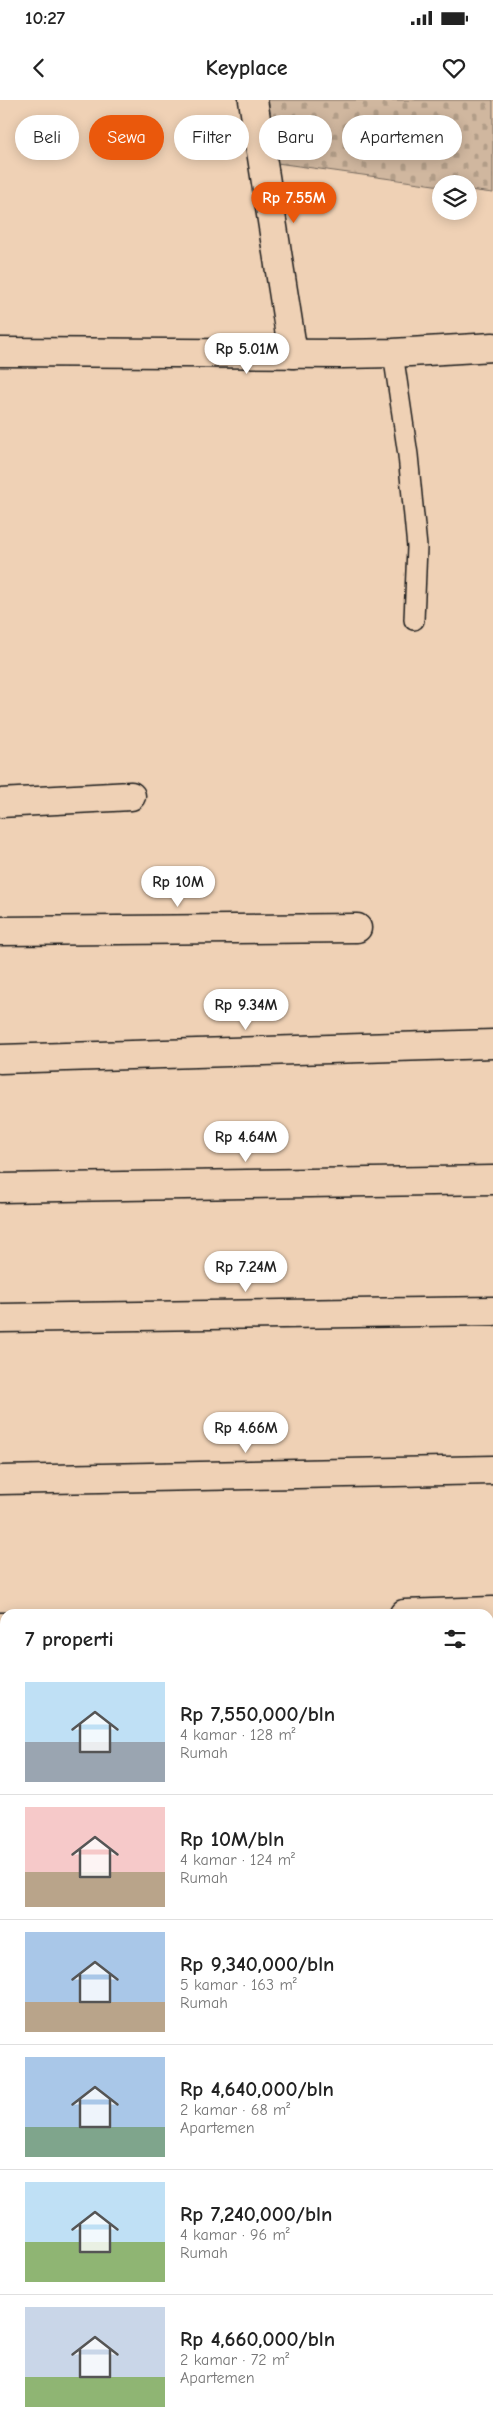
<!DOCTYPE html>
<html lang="id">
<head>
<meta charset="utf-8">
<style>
  body { margin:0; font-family:"Comic Neue",sans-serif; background:#f6f6f6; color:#222; height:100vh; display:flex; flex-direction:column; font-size:19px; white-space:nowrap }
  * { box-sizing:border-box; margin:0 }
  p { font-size:16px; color:#767676 }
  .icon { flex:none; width:28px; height:28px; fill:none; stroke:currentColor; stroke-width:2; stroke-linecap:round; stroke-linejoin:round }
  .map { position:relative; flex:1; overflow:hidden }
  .drawer { position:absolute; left:0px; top:1509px; width:494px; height:821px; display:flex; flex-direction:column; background:#fff; border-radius:15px 15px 0 0; box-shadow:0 2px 12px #0003 }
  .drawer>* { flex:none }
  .banner { position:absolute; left:15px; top:15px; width:464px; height:45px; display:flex; gap:10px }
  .controls { position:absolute; left:432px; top:75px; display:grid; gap:10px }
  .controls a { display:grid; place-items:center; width:45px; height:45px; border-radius:50%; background:#fff; box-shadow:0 2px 12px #0003; font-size:25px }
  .price { position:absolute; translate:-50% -42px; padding:0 11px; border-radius:18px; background:#fff; color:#222; font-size:16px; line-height:32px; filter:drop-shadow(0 1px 2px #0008) }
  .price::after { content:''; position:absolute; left:50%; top:30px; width:15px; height:11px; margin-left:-8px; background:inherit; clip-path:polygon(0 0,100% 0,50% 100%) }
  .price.selected { background:#ea580c; color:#fff }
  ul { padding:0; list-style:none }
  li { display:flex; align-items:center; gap:15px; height:125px; padding:0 25px }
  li+li { border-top:1px solid #e0e0e0 }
  li span { display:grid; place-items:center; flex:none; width:140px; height:100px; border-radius:0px; color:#555 }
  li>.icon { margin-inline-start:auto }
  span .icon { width:60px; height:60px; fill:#fffc; stroke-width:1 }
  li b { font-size:21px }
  h2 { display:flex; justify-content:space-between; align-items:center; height:60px; padding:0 25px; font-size:21px }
  .pill { padding:0 18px; border-radius:22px; background:#fff; box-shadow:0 2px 12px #0003; font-size:18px; line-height:45px }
  .pill.selected { background:#ea580c; color:#fff }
  .status { display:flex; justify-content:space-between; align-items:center; height:35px; padding:0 25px; background:#fff; direction:ltr }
  .status svg { height:14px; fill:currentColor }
  header { display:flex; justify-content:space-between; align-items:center; height:65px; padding:0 25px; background:#fff; font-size:22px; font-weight:700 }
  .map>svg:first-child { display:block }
</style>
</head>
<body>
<div class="status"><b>10:27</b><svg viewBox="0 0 49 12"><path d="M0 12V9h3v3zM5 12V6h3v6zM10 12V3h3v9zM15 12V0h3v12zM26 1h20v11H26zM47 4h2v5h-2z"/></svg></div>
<header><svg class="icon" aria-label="back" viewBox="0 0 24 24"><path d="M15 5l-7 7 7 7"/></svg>Keyplace<svg class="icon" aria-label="heart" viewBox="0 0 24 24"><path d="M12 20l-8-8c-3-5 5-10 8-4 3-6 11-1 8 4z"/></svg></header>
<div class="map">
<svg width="493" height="2329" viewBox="0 0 493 2329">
  <defs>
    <pattern id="forest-crowns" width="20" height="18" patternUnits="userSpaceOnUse" patternTransform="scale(1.25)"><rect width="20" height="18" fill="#d0b79f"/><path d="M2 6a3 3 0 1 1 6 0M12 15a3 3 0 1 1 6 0" fill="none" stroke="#b29d88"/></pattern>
    <pattern id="cemetery-stones" width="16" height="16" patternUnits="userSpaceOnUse" patternTransform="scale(1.25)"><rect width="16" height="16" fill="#d0b79f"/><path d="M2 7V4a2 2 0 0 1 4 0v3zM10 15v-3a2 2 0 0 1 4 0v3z" fill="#b29d88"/></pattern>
  </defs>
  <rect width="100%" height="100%" fill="#efd1b5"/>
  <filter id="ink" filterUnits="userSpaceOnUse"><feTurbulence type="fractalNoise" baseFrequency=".02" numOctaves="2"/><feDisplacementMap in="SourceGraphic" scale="10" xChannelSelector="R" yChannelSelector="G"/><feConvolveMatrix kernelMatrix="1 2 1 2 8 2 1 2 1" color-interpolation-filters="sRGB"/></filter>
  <g filter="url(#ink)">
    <path fill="url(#forest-crowns)" stroke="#766a5e" d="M280,2325H349L351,2329H274Z"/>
    <path fill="url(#cemetery-stones)" stroke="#766a5e" d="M254,0H493V93L469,90V84H441V86L270,62Z"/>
    <g fill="#bba48f" stroke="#1c1c1c">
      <path d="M493,2196V2218L489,2205V2197Z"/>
      <path d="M398,2325H455L456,2327L447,2329H399Z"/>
    </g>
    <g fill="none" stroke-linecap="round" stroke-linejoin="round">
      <g stroke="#1c1c1c" stroke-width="22">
        <path id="lane" d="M393,253L408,355L417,447L414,520"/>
      </g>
      <g stroke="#1c1c1c" stroke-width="31">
        <g id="street">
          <path d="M253,0L293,254"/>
          <path d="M0,252L343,254L393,253L493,247"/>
          <path d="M0,703L131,696"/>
          <path d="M0,831L357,828"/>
          <path d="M0,959L493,944"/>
          <path d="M0,1088L493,1080"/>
          <path d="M0,1218L493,1211"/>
          <path d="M0,1380L493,1370"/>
          <path d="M404,1514L493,1511"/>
          <path d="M0,1527H5"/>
          <path d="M489,1653L493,1652"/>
          <path d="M0,1673H5"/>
          <path d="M489,1789H493"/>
          <path d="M0,1794H5"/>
          <path d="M489,1918H493"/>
          <path d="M0,1919L5,1927"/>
          <path d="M0,2025L5,2022"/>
          <path d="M489,2042H493"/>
          <path d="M0,2201L5,2198"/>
          <path d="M489,2295L493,2294"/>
          <path d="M102,2329L108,2325"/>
        </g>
      </g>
      <use href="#lane" stroke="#efd1b5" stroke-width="19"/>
      <use href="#street" stroke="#efd1b5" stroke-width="28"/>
    </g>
  </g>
</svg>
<div class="controls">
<a><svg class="icon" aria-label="layers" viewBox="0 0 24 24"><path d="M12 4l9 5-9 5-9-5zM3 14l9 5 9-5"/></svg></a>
</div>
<b class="price selected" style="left:294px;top:124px">Rp 7.55M</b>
<b class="price" style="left:247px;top:275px">Rp 5.01M</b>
<b class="price" style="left:178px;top:808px">Rp 10M</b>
<b class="price" style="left:246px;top:931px">Rp 9.34M</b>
<b class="price" style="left:246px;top:1063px">Rp 4.64M</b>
<b class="price" style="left:246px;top:1193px">Rp 7.24M</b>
<b class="price" style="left:246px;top:1354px">Rp 4.66M</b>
<div class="banner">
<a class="pill">Beli</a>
<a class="pill selected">Sewa</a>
<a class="pill">Filter</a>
<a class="pill">Baru</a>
<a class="pill">Apartemen</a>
</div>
<section class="drawer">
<h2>7 properti<svg class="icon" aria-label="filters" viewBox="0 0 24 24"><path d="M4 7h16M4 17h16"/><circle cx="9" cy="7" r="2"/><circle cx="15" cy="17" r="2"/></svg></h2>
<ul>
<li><span style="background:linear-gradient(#bfe0f5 60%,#9aa5b1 0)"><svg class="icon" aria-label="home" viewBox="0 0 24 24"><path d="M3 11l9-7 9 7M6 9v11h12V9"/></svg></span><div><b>Rp 7,550,000/bln</b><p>4 kamar · 128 m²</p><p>Rumah</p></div></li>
<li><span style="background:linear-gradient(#f6c9c9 65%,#b9a48a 0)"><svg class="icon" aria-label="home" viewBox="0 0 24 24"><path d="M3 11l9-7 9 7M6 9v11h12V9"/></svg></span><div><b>Rp 10M/bln</b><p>4 kamar · 124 m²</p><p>Rumah</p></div></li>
<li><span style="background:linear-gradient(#a9c7e8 70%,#b9a48a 0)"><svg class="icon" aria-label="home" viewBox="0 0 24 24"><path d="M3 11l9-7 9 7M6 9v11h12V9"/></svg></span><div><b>Rp 9,340,000/bln</b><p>5 kamar · 163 m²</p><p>Rumah</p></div></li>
<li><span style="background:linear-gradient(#a9c7e8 70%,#7fa58c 0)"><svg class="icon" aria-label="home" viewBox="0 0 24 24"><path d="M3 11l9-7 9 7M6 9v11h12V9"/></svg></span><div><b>Rp 4,640,000/bln</b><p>2 kamar · 68 m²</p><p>Apartemen</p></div></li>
<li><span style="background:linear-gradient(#bfe0f5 60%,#8fb573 0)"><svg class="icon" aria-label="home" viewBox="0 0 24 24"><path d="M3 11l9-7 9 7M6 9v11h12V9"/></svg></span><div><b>Rp 7,240,000/bln</b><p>4 kamar · 96 m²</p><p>Rumah</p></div></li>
<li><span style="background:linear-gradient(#c9d6e8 70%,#8fb573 0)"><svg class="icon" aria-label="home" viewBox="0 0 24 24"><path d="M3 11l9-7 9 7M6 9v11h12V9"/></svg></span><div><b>Rp 4,660,000/bln</b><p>2 kamar · 72 m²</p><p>Apartemen</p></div></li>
</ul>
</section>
</div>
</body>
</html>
